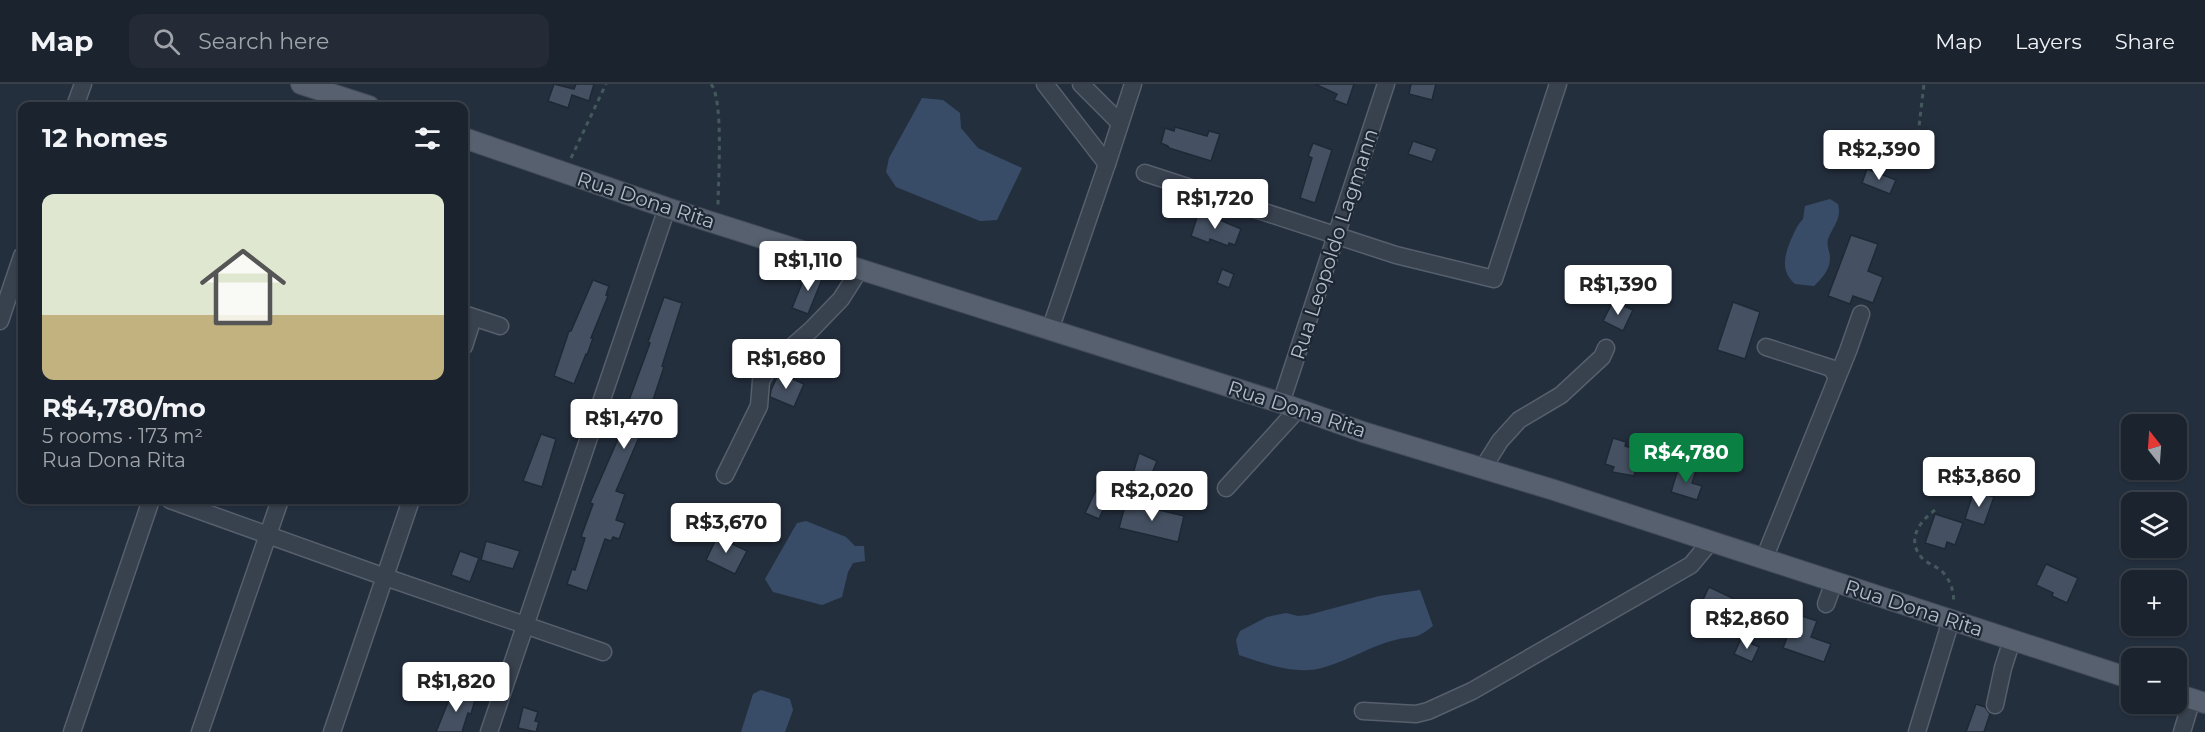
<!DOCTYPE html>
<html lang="en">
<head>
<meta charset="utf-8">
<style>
  body { margin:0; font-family:Montserrat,sans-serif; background:#242b36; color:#f1f3f6; height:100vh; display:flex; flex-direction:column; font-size:22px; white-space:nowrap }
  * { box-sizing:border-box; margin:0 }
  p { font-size:20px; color:#a0a4aa }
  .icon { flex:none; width:33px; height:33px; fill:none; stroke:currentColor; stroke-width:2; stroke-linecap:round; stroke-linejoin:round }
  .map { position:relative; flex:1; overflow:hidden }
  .details { position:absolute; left:18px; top:18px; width:450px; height:402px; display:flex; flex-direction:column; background:#1b232e; border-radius:12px; box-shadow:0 2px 4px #0004,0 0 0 2px #39404a }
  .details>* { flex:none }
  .needle { width:39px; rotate:343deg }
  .fabs { position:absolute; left:2121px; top:330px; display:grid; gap:12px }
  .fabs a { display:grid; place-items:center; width:66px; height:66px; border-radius:12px; background:#1b232e; box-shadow:0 2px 4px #0004,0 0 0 2px #39404a; font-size:30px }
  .price { position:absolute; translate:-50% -51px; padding:0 14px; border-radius:6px; background:#fff; color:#222; font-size:20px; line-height:39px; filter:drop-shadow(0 2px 3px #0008) }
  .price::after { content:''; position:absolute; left:50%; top:36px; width:18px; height:14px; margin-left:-9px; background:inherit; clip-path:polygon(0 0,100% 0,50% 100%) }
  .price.active { background:#0b8043; color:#fff }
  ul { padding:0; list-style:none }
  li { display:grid; align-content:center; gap:12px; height:318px; padding:0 24px }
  li span { display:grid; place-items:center; height:186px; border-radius:12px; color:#555 }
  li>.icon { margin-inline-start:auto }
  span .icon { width:108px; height:108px; fill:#fffc; stroke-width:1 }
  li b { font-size:26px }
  h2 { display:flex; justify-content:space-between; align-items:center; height:72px; padding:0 24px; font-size:26px }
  header { display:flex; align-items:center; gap:36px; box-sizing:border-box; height:84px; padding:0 30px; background:#1b232e; border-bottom:2px solid #39404a }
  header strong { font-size:28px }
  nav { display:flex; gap:33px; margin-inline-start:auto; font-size:21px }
  .search { width:420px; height:54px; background:#242b36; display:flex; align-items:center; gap:15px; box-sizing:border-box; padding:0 21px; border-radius:12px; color:#a0a4aa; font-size:22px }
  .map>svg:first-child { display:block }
</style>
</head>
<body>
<header>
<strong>Map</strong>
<div class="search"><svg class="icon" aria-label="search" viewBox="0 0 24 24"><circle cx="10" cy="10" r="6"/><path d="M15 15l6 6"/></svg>Search here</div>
<nav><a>Map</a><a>Layers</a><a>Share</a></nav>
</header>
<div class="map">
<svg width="2205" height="648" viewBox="0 0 2205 648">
  <rect width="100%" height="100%" fill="#242f3e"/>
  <g fill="#394c67">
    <path d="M922,14L943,16L960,29L961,44L978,64L1022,84L997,136L980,137L896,103L886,88L889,74Z"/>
    <path d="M1830,115L1838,120C1842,135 1833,142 1828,155C1826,162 1830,167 1830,174C1830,186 1822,194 1814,202L1795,200C1779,186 1785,169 1793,151C1796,145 1798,140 1803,135L1805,122Z"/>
    <path d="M806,437L846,453L855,462H864L865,477L853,479L848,488L842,513L822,521L773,508L765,495L797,439Z"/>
    <path d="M1420,506L1433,542C1414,557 1414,551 1395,556C1371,562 1349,576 1325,583C1297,592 1266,580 1239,571L1236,556L1240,547L1267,533L1286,529L1298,532L1308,531L1379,512Z"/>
    <path d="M761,606L790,615L793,626L785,648H741L753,610Z"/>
  </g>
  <g fill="#455162" stroke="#1f2835" stroke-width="1.5">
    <path d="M554,0L574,5L576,0H594L589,17L572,11L568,24L548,17Z"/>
    <path d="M1315,0H1354L1347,21L1334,16L1337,10Z"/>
    <path d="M1411,0H1436L1432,16L1409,10Z"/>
    <path d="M1175,43L1207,52L1209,47L1220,50L1211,77L1169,64L1168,62L1161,59L1165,44L1174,47Z"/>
    <path d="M1413,57L1437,65L1432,78L1408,70Z"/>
    <path d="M1313,59L1332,66L1315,119L1300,114L1312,74L1308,72Z"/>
    <path d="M1867,85L1896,96L1890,110L1862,99Z"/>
    <path d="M1199,127L1241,145L1235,161L1229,159L1228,162L1210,155L1209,159L1191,152Z"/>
    <path d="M1851,151L1878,160L1868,187L1883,193L1873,219L1853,212L1850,220L1828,212Z"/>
    <path d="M1222,185L1234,190L1229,204L1217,199Z"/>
    <path d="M807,187L823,193L808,230L792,224Z"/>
    <path d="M593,196L609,202L606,211L608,212L591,254H593L587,271L586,270L574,300L554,292L569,247H571Z"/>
    <path d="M664,213L682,219L662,282L664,283L646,337L616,407L625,410L616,436L625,439L619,455L613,453L611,457L605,455L587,507L567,500L572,485L575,486L585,454L581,453L593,420L590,419L624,341L622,340L628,319L650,259L648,258Z"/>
    <path d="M1613,217L1633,226L1623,247L1603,237Z"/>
    <path d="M1733,218L1760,228L1745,275L1717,266Z"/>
    <path d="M779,289L804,300L794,323L770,313L771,306Z"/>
    <path d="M541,350L556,355L542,403L523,397Z"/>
    <path d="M1613,354L1626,358L1625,362L1641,367L1634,392L1612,388L1614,383L1605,380Z"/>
    <path d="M1660,357L1684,364L1680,376L1656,369Z"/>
    <path d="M1139,369L1157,377L1148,399L1132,393Z"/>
    <path d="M1679,382L1696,387L1692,399L1702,402L1697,416L1671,408Z"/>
    <path d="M1096,406L1109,412L1099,435L1085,429Z"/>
    <path d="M1974,406L1994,413L1984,441L1965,435Z"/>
    <path d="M1126,418L1184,432L1178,458L1119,444Z"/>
    <path d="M1935,430L1963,439L1955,461L1947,458L1945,465L1925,459Z"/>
    <path d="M719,449L734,456L732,460L747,467L735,490L706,476Z"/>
    <path d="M486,457L520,467L513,485L481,476Z"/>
    <path d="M460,467L479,474L470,498L451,491Z"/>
    <path d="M2046,480L2078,494L2067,519L2052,512L2053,509L2036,501Z"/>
    <path d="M1709,503L1743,519L1730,546L1702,533L1705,527L1699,524Z"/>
    <path d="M1796,530L1817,537L1811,553L1831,560L1824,578L1783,564Z"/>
    <path d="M1741,555L1759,563L1752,578L1734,570Z"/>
    <path d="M453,606L476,613L471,630L468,629L462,648H436Z"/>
    <path d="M1976,620L1985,623L1990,630L1984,648H1966Z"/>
    <path d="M523,623L538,628L535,637L539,638L536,648L518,644Z"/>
  </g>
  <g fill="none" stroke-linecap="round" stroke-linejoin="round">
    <g stroke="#565f6c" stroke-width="19">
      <g id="minor">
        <path d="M1045,0L1107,80L1050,246"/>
        <path d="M1081,0L1120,39"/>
        <path d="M75,22L83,0"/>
        <path d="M1107,80L1133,0"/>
        <path d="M1145,89L1396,171L1494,195L1558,0"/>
        <path d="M464,230L500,242"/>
        <path d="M0,237L22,172"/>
        <path d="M464,262L473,234"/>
        <path d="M1766,263L1831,284L1837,293"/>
        <path d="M1281,319L1386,0"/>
        <path d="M1483,384L1500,357L1519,336L1561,311L1602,273L1606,264"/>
        <path d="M725,391L759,322L761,297L769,283L812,245L841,215L860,185"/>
        <path d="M1226,404L1298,325"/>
        <path d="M170,416L385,493L603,568"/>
        <path d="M1764,475L1848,267L1861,230"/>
        <path d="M1826,520L1834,498"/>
        <path d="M1995,621L2003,584L2012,556"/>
        <path d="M1363,627L1416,630L1428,627L1472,607L1691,481L1711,457"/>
        <path d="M72,648L151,416"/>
        <path d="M200,648L280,416"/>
        <path d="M332,648L411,416"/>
        <path d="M489,648L667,124"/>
        <path d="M1917,648L1951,536"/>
        <path d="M2182,648L2192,615"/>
      </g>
    </g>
    <g stroke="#414a57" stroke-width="22">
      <g id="major">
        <path d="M301,0L369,22"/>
        <path d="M464,54L667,124L1281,319L1363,348L1554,406L2132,595"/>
        <path d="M2176,610L2205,619"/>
      </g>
    </g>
    <g stroke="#44595c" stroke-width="3" stroke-dasharray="4.5 4.5" stroke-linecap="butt">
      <path d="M711,0C724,16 718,98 718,123"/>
      <path d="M571,74L606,0"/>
      <path d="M1915,77L1924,0"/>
      <path d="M1935,426C1919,438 1906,456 1922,474C1929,481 1940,483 1945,491C1952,500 1953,507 1954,518"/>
    </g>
    <use href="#minor" stroke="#38414e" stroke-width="16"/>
    <use href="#major" stroke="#56606e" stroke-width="20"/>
  </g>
  <g text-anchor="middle" stroke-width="4.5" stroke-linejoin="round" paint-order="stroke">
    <g font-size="20" fill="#b4bcc9" stroke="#1d2633">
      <text transform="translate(646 116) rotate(18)" y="7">Rua Dona Rita</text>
      <text transform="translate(1334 160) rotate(-72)" y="7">Rua Leopoldo Lagmann</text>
      <text transform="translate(1297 325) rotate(18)" y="7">Rua Dona Rita</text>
      <text transform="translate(1914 524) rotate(18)" y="7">Rua Dona Rita</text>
    </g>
  </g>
</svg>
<div class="fabs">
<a><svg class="needle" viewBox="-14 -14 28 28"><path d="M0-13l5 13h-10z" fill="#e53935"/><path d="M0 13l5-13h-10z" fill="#a0a4aa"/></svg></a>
<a><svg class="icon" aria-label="layers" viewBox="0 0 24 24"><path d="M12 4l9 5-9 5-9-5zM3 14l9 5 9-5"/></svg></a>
<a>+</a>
<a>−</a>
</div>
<b class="price" style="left:1879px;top:97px">R$2,390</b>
<b class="price" style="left:1215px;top:146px">R$1,720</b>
<b class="price" style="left:808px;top:208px">R$1,110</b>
<b class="price" style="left:1618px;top:232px">R$1,390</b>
<b class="price" style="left:786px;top:306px">R$1,680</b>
<b class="price" style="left:624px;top:366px">R$1,470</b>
<b class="price active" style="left:1686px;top:400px">R$4,780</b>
<b class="price" style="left:1979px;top:424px">R$3,860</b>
<b class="price" style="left:1152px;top:438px">R$2,020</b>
<b class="price" style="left:726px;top:470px">R$3,670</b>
<b class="price" style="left:1747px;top:566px">R$2,860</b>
<b class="price" style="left:456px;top:629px">R$1,820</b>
<section class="details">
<h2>12 homes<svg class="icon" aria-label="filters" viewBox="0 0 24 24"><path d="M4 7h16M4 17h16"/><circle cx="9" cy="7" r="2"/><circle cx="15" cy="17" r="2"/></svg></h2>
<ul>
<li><span style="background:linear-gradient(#dfe7d0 65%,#c2b280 0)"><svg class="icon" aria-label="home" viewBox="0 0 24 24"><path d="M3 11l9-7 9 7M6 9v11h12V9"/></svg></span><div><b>R$4,780/mo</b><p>5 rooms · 173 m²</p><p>Rua Dona Rita</p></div></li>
</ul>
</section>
</div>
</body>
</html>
